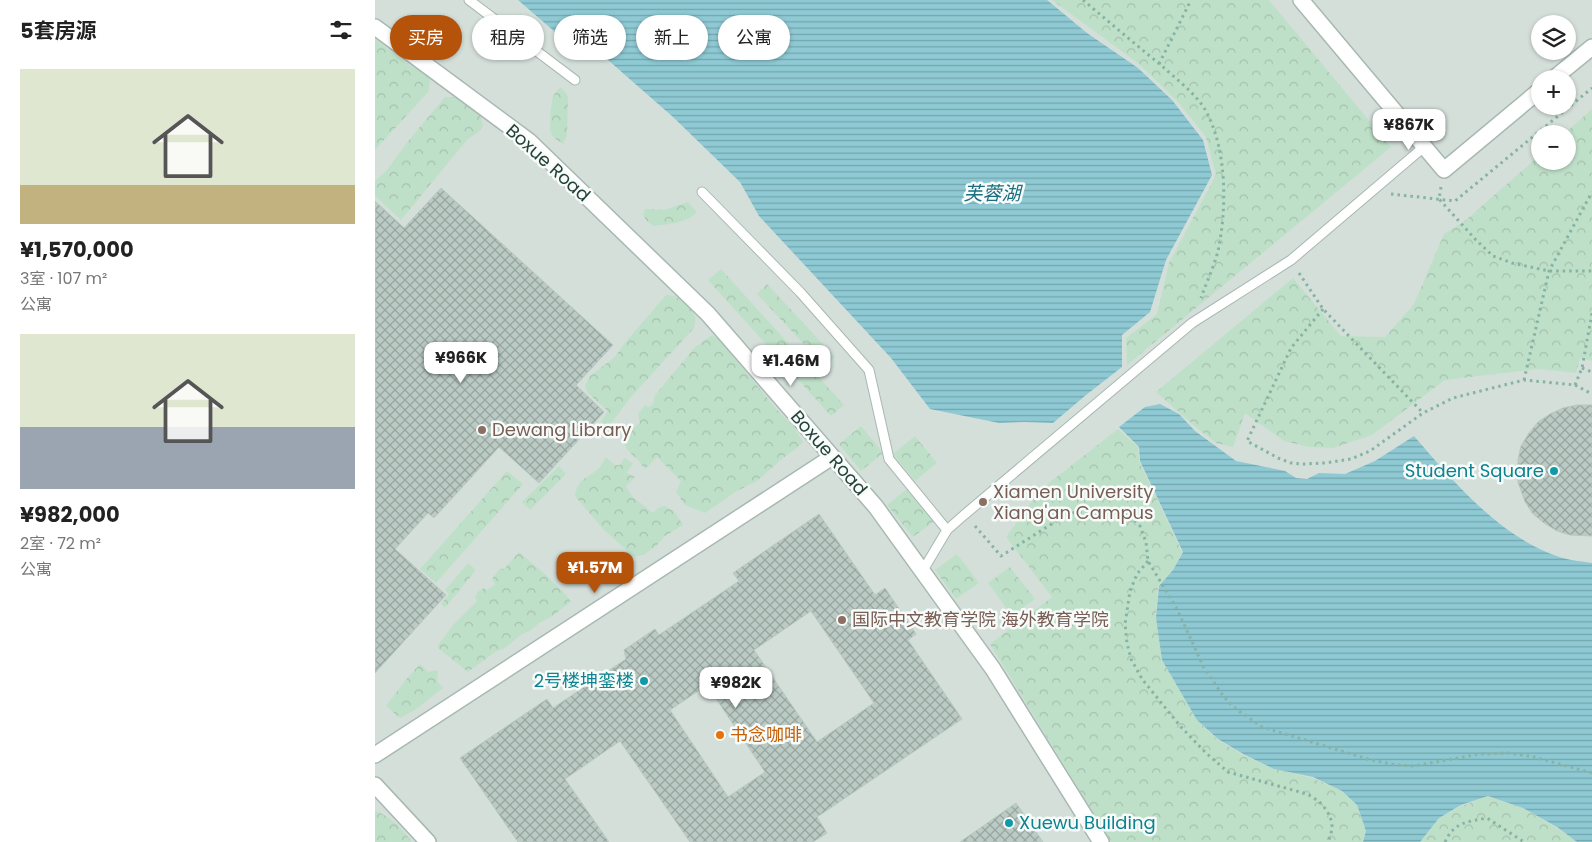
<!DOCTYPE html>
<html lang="zh">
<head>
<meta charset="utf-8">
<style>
  body { margin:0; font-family:Poppins,"Noto Sans SC",sans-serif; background:#f6f6f6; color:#222; height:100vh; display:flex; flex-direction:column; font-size:19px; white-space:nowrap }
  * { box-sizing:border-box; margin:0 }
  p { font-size:16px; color:#767676 }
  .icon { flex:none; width:28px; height:28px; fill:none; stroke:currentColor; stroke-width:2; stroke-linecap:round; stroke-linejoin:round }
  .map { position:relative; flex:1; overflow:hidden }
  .details { display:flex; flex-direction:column; background:#fff; width:375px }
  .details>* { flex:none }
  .hud { position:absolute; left:15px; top:15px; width:475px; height:45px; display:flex; gap:10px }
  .controls { position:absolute; left:1156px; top:15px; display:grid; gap:10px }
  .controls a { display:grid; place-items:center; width:45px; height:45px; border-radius:50%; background:#fff; box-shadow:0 1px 4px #0004; font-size:25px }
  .price { position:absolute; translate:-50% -42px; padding:0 11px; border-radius:10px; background:#fff; color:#222; font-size:16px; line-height:32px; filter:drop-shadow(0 1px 2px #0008) }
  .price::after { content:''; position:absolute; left:50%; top:30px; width:15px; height:11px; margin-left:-8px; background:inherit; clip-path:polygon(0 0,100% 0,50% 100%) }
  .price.current { background:#b45309; color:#fff }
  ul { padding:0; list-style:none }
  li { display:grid; align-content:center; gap:10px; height:265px; padding:0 20px }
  li span { display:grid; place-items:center; height:155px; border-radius:0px; color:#555 }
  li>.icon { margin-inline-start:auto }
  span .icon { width:90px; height:90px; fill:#fffc; stroke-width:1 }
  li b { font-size:21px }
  h2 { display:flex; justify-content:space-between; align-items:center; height:60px; padding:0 20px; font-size:21px }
  .pill { padding:0 18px; border-radius:22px; background:#fff; box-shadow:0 1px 4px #0004; font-size:18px; line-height:45px }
  .pill.current { background:#b45309; color:#fff }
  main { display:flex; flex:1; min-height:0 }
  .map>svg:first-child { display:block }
</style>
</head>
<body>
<main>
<section class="details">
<h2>5套房源<svg class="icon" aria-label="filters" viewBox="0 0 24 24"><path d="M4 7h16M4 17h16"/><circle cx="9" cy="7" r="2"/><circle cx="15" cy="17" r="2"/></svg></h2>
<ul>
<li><span style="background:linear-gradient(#dfe7d0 75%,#c2b280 0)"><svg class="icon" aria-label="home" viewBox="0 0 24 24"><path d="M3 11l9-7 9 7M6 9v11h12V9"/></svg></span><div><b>¥1,570,000</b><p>3室 · 107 m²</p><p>公寓</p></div></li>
<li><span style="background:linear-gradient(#dfe7d0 60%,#9aa5b1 0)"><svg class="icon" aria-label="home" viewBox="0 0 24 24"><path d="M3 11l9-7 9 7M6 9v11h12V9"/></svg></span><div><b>¥982,000</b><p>2室 · 72 m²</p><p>公寓</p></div></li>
</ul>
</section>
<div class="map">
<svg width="1217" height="842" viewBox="0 0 1217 842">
  <defs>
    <pattern id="forest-crowns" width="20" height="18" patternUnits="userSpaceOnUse" patternTransform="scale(1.25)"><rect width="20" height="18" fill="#bfe0c8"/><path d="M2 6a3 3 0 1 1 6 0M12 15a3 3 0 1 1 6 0" fill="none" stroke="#a4c1ad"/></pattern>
    <pattern id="water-rules" width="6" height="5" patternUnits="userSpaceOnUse" patternTransform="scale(1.25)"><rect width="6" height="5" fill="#8ec9d4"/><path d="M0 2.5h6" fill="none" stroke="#74a5ad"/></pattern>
    <pattern id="building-cross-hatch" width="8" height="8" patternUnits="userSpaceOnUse" patternTransform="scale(1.25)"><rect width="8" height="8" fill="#bbcac4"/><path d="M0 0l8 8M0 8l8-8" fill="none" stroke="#98a6a0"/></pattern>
  </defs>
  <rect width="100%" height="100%" fill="#e6efeb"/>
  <path fill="#d4dfda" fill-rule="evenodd" d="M0,0H1217V842H0ZM1165,24H1192V51H1165ZM1165,79H1192V106H1165ZM1165,134H1192V161H1165Z"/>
  <g fill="url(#forest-crowns)">
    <path d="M677,0H894L1016,147L752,365L751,338L782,314L794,263L841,175L831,137L803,102L764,64Z"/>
    <path d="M0,39L34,65L52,74L55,80L54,91L0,150Z"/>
    <path d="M185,87L191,93L193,97L192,135L188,144C184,141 178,138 176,133C174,127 176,103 178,97C179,94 183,90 185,87Z"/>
    <path d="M70,97H79L97,108L105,115L108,126L106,130L92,140L26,220L0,196V181L11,171L34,140Z"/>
    <path d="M1217,109V361L1205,358L1201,373L1163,369L1070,380L997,435L958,448L934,447L909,441L870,413L858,447L841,443L823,429L781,392L918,278L966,336L1010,337L1039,304L1069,234L1091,220L1165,155V161H1192V134H1189Z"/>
    <path d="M313,202L322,212C311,224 292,224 278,226L271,220L268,214L270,209L289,210Z"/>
    <path d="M346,269L469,405L456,416L333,280Z"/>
    <path d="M392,284L460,357L450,367L382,294Z"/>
    <path d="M291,295C300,295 302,297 309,303C318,310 323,316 319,328L255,398L235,425L230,427L226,421L233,411L213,393L210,386L215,376L240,357L248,345Z"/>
    <path d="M337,335L345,340L402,410L419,427L428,442L422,448L408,458L382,481L362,491L330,513L310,505L301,492L306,481L282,457L270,469C267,466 265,462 262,459C254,451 247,447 248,434L265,423L263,414L270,405L275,407L278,403L280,395L320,347Z"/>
    <path d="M486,426L508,453L486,471L464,444Z"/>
    <path d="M743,429L763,447L764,461L807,552L798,570L783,586L781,618L787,660L822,720L843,740L870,756L899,769L937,778L967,791L982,806L991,832L988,842H736L615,644L677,597L631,537L665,490Z"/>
    <path d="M540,436L562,463L540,481L518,454Z"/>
    <path d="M231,457L240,465H245L249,458L258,463L252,473L260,477L251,486L257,496L278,513L283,508L289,506L299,511L308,525L290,536L282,545L270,554L259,557L228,529L200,496C203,477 213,479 224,468C227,465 229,460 231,457Z"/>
    <path d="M184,466L191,474L155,510L147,502Z"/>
    <path d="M132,471L148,484L61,583L45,569Z"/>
    <path d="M534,487L561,520L538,537L512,505Z"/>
    <path d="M144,552L171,575L192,596L196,602L176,617L164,623L155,631L147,634L130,648L120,652L93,672L63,648V645L78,625L102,601L100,597L103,592L109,588L112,590L120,584L117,579L125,568L129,569Z"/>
    <path d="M582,554L604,583L581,599L560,570Z"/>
    <path d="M93,563L101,570L70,608L66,604L74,594L70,590Z"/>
    <path d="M635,567L660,599L637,616L613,583Z"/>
    <path d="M45,664L53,672L60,670L63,671L62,681L68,688L40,710L25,718L11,706L29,682Z"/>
    <path d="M1114,796L1148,808L1182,828L1202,842H1045L1064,818L1086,806Z"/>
    <path d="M0,811C16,816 27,829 37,842H0Z"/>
  </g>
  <g fill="url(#water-rules)">
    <path d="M143,0H672L712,33L763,68L797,100L828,140L837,175L791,260L775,312L747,335V367L711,395L678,423L650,422L624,423L555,409L516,358L384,216L365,182L298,117L201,32H180Z"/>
    <path d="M785,404L804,414L820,431L861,461L910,471L921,478L932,479L944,473L970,474L1000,461L1039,436C1078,481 1122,534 1179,555C1191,560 1204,561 1217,563V842H1202L1182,827L1148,808L1113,796L1086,805L1064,818L1045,842H988L991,831L982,805L967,791L938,777L899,769L870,755L843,739L822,720L787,660L781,618L784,586L798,570L808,552L765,461L764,447L744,427L770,407Z"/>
  </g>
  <g fill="url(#building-cross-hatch)" stroke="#b8c9c2" fill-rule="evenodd">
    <path d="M66,188L238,345L201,385L229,412L164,483L124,447L59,518L53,513L20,549L71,595L0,673V201L29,228Z"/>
    <path d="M1202,405H1217V536L1195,535L1182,531L1169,523L1158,514L1150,502L1143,482V460L1146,446L1154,433L1163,422L1175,414L1188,408Z"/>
    <path d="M444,514L500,595L510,588L541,634L533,640L587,719L442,817L452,833L438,842H315L245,741L190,779L234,842H143L85,758L172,699L178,708L251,659L249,650L280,629L284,635L364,581L358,573ZM436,611L499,703L442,742L379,650ZM332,685L390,772L353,797L295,710Z"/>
    <path d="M641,803L668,842H585Z"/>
  </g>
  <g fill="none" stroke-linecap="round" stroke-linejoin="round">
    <g stroke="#a8b8b2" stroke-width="11">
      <g id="service">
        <path d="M94,0L200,80"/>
        <path d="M327,192L425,292L494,370L514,459L572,530"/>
        <path d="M547,572L572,530L589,515L817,323L916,260L1050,146"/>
      </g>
    </g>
    <g stroke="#a8b8b2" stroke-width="18">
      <g id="minor">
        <path d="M926,0L1069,170L1165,90"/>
        <path d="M0,27L154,141L333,314L501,507L618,669L726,842"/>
        <path d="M1178,79L1217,47"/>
        <path d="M0,755L457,457"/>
        <path d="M0,785L53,842"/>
      </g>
    </g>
    <g stroke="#86b3a5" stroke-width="3" stroke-dasharray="2.5 4" stroke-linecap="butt">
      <path d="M708,0C734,22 760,44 787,66C802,80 822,94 832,113C852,152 852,209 843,251C839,267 831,283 826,298"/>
      <path d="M784,64L816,0"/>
      <path d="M1066,187L1064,199L1101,240L1118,256L1137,263L1174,271H1217"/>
      <path d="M1016,194L1080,201L1217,88"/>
      <path d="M924,273L948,309L1048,413"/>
      <path d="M948,309L916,348L872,441L903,458L916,463L928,464L950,463L976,459L995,451L1048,413L1078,398L1149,380L1200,385L1217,394"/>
      <path d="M1207,368L1217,372"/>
      <path d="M1149,380L1174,271L1217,192"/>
      <path d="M1200,385L1207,368L1217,313"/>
      <path d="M600,526L626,556L686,518L701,512L717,515L736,512L756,516L765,526L771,542L773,561L802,609L829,668L849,697L861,709L887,727L996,760L1021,765L1039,766L1105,754L1134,753L1159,757L1217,773"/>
      <path d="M773,561L762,574L755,591L750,624L752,643L756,659L767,679L806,727L831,753L853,772L932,794C944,800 956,811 957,826C957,831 955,837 953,842"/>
      <path d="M1070,842C1079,822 1092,822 1112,818L1149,842"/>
    </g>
    <use href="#service" stroke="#fff" stroke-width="9"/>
    <use href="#minor" stroke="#fff" stroke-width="15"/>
  </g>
  <g fill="#8d6e63" stroke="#f7fbf9" stroke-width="2">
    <circle cx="107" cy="430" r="5"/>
    <circle cx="608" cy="502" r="5"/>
    <circle cx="467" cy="620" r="5"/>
  </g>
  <g fill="#0f9aa8" stroke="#f7fbf9" stroke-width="2">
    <circle cx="1179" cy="471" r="5"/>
    <circle cx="269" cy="681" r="5"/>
    <circle cx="634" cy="823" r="5"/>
  </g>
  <circle fill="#e8710a" stroke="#f7fbf9" stroke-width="2" cx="345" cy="735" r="5"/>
  <g text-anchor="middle" stroke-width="5" stroke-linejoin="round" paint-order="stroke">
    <g font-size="18" fill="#24423a" stroke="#f7fbf9">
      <text transform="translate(173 163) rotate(42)" y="6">Boxue Road</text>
      <text transform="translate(454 453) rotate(49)" y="6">Boxue Road</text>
    </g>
    <g font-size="18" fill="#785e54" stroke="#f7fbf9" text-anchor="start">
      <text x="117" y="436">Dewang Library</text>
      <text x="618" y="498">Xiamen University<tspan x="618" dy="21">Xiang'an Campus</tspan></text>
      <text x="477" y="626">国际中文教育学院 海外教育学院</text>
    </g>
    <g font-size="18" fill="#0d838f" stroke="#f7fbf9" text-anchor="end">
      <text x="1169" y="477">Student Square</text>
      <text x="259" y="687">2号楼坤銮楼</text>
      <text x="644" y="829" text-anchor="start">Xuewu Building</text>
    </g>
    <g font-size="18" fill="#c56008" stroke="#f7fbf9" text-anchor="start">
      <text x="355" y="741">书念咖啡</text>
    </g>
    <g font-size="19" font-style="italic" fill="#1c6f80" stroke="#f7fbf9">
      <text x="617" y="200">芙蓉湖</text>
    </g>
  </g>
</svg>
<div class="controls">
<a><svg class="icon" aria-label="layers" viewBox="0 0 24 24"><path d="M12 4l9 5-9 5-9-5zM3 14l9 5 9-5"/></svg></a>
<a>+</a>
<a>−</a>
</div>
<b class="price" style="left:1034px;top:151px">¥867K</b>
<b class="price" style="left:86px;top:384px">¥966K</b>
<b class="price" style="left:416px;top:387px">¥1.46M</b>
<b class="price current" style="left:220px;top:594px">¥1.57M</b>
<b class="price" style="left:361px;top:709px">¥982K</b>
<div class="hud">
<a class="pill current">买房</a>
<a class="pill">租房</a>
<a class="pill">筛选</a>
<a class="pill">新上</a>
<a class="pill">公寓</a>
</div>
</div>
</main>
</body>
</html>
